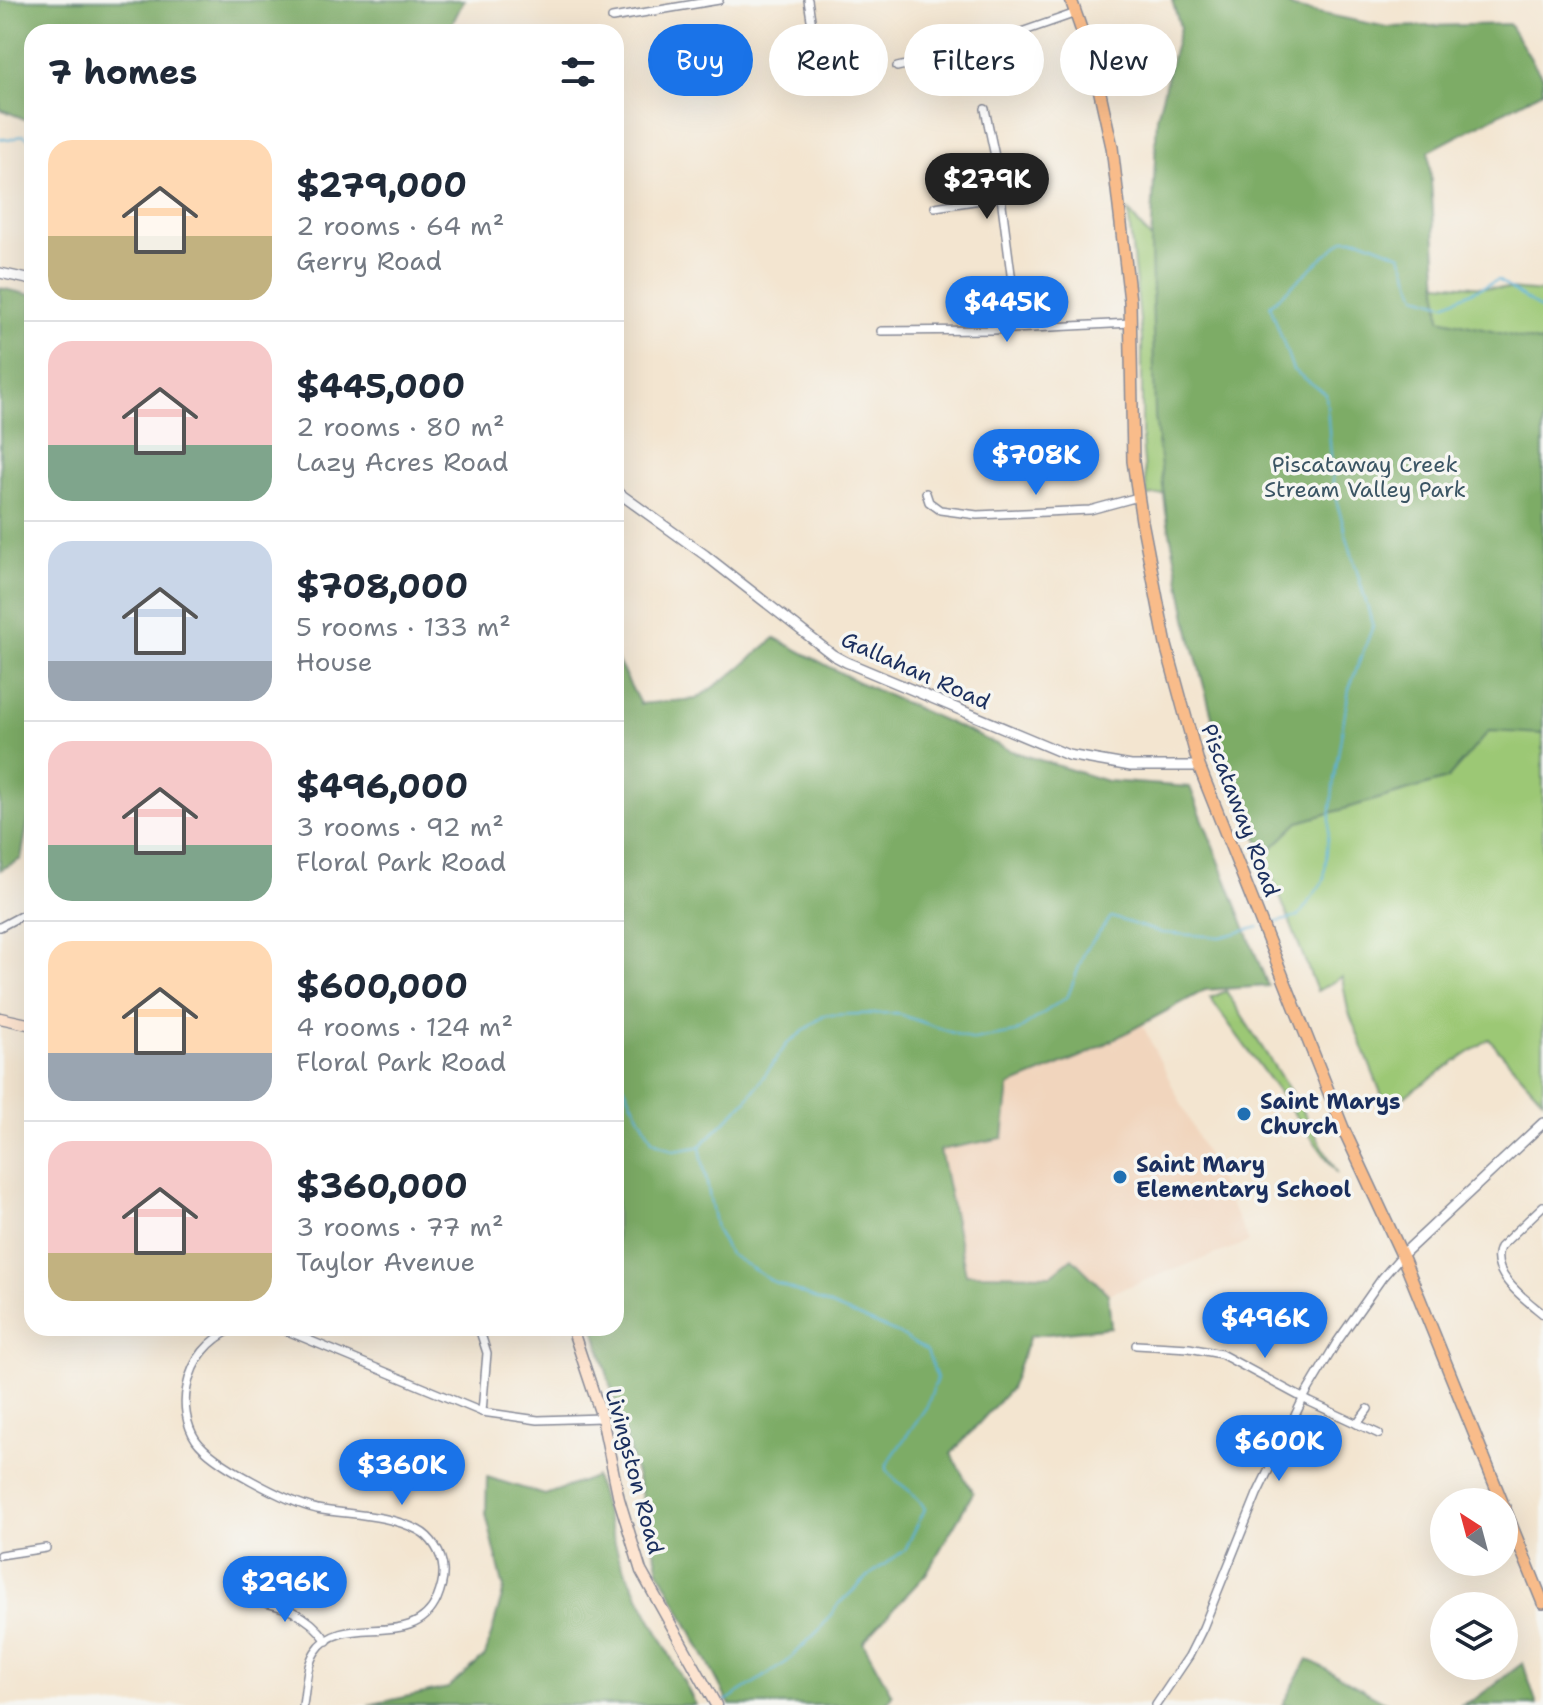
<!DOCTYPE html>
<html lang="en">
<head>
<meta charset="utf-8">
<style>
  body { margin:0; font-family:"Shantell Sans",sans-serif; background:#f2f2f3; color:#1f2937; height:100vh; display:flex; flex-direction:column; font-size:30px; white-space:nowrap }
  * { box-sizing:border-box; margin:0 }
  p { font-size:26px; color:#747a83 }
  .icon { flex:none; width:44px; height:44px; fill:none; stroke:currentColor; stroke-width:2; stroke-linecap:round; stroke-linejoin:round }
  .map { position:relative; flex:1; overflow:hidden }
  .side { position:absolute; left:24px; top:24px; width:600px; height:1312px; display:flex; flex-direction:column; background:#fff; border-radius:24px; box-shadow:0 8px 32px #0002 }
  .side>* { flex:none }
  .hud { position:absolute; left:648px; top:24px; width:760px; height:72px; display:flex; gap:16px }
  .needle { width:52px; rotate:324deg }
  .tools { position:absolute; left:1430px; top:1488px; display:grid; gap:16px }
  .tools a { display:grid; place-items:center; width:88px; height:88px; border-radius:50%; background:#fff; box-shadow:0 8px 32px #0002; font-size:40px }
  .price { position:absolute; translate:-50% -68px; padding:0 18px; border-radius:28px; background:#1a73e8; color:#fff; font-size:26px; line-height:52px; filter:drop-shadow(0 2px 4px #0008) }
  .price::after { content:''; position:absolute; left:50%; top:48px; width:24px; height:18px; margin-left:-12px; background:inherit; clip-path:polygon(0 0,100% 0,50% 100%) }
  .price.active { background:#222; color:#fff }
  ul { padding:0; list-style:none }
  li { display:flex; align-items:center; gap:24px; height:200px; padding:0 24px }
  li+li { border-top:2px solid #e0e1e3 }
  li span { display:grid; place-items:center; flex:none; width:224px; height:160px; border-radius:24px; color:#555 }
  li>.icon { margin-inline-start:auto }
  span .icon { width:96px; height:96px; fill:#fffc; stroke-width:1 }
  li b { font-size:34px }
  h2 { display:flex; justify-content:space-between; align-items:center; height:96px; padding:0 24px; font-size:34px }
  .tag { padding:0 28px; border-radius:36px; background:#fff; box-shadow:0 8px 32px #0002; font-size:28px; line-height:72px }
  .tag.active { background:#1a73e8; color:#fff }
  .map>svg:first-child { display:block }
</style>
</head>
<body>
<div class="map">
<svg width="1543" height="1705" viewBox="0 0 1543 1705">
  <rect width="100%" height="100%" fill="#f6f6f2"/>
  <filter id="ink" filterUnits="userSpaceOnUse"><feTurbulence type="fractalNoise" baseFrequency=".0125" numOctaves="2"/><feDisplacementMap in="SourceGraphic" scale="16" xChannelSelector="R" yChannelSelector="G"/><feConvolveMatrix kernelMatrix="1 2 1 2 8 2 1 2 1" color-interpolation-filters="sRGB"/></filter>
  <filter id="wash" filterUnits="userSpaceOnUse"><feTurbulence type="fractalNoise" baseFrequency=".006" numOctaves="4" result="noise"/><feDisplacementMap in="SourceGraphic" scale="32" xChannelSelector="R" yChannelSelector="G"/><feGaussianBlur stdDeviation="1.8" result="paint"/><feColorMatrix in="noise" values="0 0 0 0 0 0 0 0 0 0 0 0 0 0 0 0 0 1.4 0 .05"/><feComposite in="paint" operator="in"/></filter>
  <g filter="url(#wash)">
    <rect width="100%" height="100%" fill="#f3e5d0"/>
    <path fill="#f1d5bd" d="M1142,1024L1249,1242L1108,1294L1072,1258L1051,1275L966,1274L940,1150L1003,1138L1009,1086L1087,1054Z"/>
    <g fill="#9cc875" stroke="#5c7c6a" stroke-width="2">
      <path d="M1128,211L1240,346L1297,271L1543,292V1100L1489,1039L1387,1108L1348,1010L1342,977L1317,991L1264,856L1293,827L1184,492L1147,496L1142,440V339Z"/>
      <path d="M1226,991L1302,1110L1338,1174L1210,998Z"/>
    </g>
    <g fill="#7dac66" stroke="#4c6e62" stroke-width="2">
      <path d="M0,0H464L448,32H32V122L0,109Z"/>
      <path d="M1172,0H1279L1294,8L1387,27L1509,24L1543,78V91L1429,151L1440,319L1543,343V734L1489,731L1447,779L1299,822L1264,856L1219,742L1191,638L1166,512L1155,416L1151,245L1157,117L1180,27Z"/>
      <path d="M0,288L32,295V799L21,859L0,870Z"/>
      <path d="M775,638L856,681L1014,752L1107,781L1190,787L1268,986L1205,990L1087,1054L1009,1086L1003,1138L940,1150L966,1274L1051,1275L1072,1258L1108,1294L1111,1327L1030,1336L1010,1389L951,1454L973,1493L926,1574L863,1642L892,1695L886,1705H730L659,1570L640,1488L594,1328H616V658L640,704L696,699L735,672Z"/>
      <path d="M487,1477L545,1495L595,1477L620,1560L696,1705H368L448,1688L485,1656L504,1589L486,1514Z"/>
      <path d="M1308,1659L1390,1705H1282Z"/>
      <path d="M1523,1663L1537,1705H1460L1475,1699Z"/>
    </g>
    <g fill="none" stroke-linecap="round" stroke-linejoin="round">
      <g stroke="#5cb3d9" stroke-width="2">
        <path d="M0,138L9,140L23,135L32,141"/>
        <path d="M1265,925L1298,917L1324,880L1334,779L1349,689L1373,626L1334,493L1326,394L1293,370L1270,305L1344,239H1360L1401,255L1417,296L1445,304L1498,280L1543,311"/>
        <path d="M616,1071L652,1140L673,1151L698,1147"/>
        <path d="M699,1147L747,1100L787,1044L824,1015L896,1013L973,1040L1015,1033L1068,996L1085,951L1111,917L1162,933L1221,937L1259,927"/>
        <path d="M700,1148L716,1229L729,1254L772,1281L897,1333L927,1351L937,1378L927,1406L887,1464V1470C899,1487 915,1490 925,1509L905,1550L871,1574L838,1605L821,1628L787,1662L721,1704"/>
      </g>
    </g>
  </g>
  <g filter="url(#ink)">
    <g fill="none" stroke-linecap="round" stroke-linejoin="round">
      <g stroke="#878a97" stroke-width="10">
        <g id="minor">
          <path d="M808,0L814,39"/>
          <path d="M612,18L719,0"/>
          <path d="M897,67L967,51L1076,13"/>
          <path d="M985,109L997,166L1018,328"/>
          <path d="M935,207L1000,197"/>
          <path d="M881,331L992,330L1131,323"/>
          <path d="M926,493L929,502L940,510L977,515L1090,510L1138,497"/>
          <path d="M0,927L32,910"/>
          <path d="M1543,1206L1500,1247C1488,1273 1525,1299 1543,1314"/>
          <path d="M235,1328C209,1339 192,1360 187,1387C183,1404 186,1425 196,1440C213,1464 288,1502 317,1509C350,1515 387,1514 418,1530C432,1537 442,1554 443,1569C444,1579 441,1589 437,1599C413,1653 342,1609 315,1652C306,1666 306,1688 303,1705"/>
          <path d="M280,1328L482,1412L538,1420L602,1418"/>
          <path d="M479,1328L487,1353L482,1412"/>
          <path d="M1136,1345L1189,1348L1221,1354L1310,1402L1379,1434"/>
          <path d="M1357,1424L1368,1409"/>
          <path d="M0,1555L46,1548"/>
          <path d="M249,1599C282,1606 307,1612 327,1641"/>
          <path d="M1156,1705L1189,1656L1203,1628L1257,1494L1304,1397L1337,1342L1382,1278L1402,1255"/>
        </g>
      </g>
      <g stroke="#878a97" stroke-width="12">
        <g id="tertiary">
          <path d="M0,273L32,280"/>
          <path d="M616,491L705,555L833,655L846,662L1068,755L1131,766H1199"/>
          <path d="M1402,1255L1543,1123"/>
        </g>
      </g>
      <g stroke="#878a97" stroke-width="13">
        <g id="secondary">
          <path d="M0,1018L32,1025"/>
          <path d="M572,1328L602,1418L619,1499L641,1571L716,1705"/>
        </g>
      </g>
      <g stroke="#878a97" stroke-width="14">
        <g id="primary">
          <path d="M1071,0L1094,66L1112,147L1130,301L1133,461L1142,521L1166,645L1199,766L1343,1128L1402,1255L1502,1502"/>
          <path d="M1504,1507L1543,1603"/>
        </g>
      </g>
      <use href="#minor" stroke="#fff" stroke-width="7"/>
      <use href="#tertiary" stroke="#fff" stroke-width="9"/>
      <use href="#secondary" stroke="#fde4d0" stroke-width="10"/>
      <use href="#primary" stroke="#f9bc8a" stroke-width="11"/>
    </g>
  </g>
  <g fill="#1f6fb2" stroke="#f6f6f2" stroke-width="3">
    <circle cx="1244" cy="1114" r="8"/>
    <circle cx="1120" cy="1177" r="8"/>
  </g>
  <g text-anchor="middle" stroke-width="7" stroke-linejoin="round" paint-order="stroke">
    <g font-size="22" fill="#3b5564" stroke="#f6f6f2">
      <text x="1365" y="472">Piscataway Creek<tspan x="1365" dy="25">Stream Valley Park</tspan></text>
    </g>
    <g font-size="22" fill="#1b2f5e" stroke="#f6f6f2">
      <text transform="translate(916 670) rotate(24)" y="8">Gallahan Road</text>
      <text transform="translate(1241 810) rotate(69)" y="8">Piscataway Road</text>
      <text transform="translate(635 1471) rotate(75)" y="8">Livingston Road</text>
    </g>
    <g font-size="22" font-weight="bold" fill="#1b2f5e" stroke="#f6f6f2" text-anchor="start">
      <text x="1260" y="1109">Saint Marys<tspan x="1260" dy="25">Church</tspan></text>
      <text x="1136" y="1172">Saint Mary<tspan x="1136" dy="25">Elementary School</tspan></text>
    </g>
  </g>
</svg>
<div class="tools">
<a><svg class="needle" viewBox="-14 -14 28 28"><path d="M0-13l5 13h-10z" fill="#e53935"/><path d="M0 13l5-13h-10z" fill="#747a83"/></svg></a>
<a><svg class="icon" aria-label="layers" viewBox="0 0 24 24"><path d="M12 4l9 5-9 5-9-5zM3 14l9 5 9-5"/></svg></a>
</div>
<b class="price active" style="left:987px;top:221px">$279K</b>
<b class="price" style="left:1007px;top:344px">$445K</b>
<b class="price" style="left:1036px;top:497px">$708K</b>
<b class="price" style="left:1265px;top:1360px">$496K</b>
<b class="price" style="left:1279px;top:1483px">$600K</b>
<b class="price" style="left:402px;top:1507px">$360K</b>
<b class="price" style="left:285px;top:1624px">$296K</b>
<div class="hud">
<a class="tag active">Buy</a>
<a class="tag">Rent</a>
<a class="tag">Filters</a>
<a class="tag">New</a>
</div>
<section class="side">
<h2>7 homes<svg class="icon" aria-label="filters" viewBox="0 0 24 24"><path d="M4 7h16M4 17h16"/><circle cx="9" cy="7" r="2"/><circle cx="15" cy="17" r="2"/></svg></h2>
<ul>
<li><span style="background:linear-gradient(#ffd9b3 60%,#c2b280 0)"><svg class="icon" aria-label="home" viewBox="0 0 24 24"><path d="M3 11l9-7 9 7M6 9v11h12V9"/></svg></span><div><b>$279,000</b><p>2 rooms · 64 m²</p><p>Gerry Road</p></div></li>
<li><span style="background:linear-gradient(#f6c9c9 65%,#7fa58c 0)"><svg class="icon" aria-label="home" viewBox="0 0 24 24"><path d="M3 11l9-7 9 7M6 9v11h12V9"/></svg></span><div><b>$445,000</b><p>2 rooms · 80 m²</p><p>Lazy Acres Road</p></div></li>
<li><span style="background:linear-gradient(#c9d6e8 75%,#9aa5b1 0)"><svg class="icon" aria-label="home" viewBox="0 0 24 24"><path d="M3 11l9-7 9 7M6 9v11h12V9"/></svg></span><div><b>$708,000</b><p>5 rooms · 133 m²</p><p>House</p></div></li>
<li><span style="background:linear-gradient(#f6c9c9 65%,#7fa58c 0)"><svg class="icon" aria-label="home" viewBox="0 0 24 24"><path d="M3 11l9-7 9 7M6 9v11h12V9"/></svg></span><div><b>$496,000</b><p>3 rooms · 92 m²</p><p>Floral Park Road</p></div></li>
<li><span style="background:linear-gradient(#ffd9b3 70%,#9aa5b1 0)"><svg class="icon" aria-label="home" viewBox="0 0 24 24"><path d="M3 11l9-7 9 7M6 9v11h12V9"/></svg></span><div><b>$600,000</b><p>4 rooms · 124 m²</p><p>Floral Park Road</p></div></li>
<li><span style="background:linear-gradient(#f6c9c9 70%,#c2b280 0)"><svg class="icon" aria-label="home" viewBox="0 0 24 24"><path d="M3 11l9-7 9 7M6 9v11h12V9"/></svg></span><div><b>$360,000</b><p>3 rooms · 77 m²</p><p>Taylor Avenue</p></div></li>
</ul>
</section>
</div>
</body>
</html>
